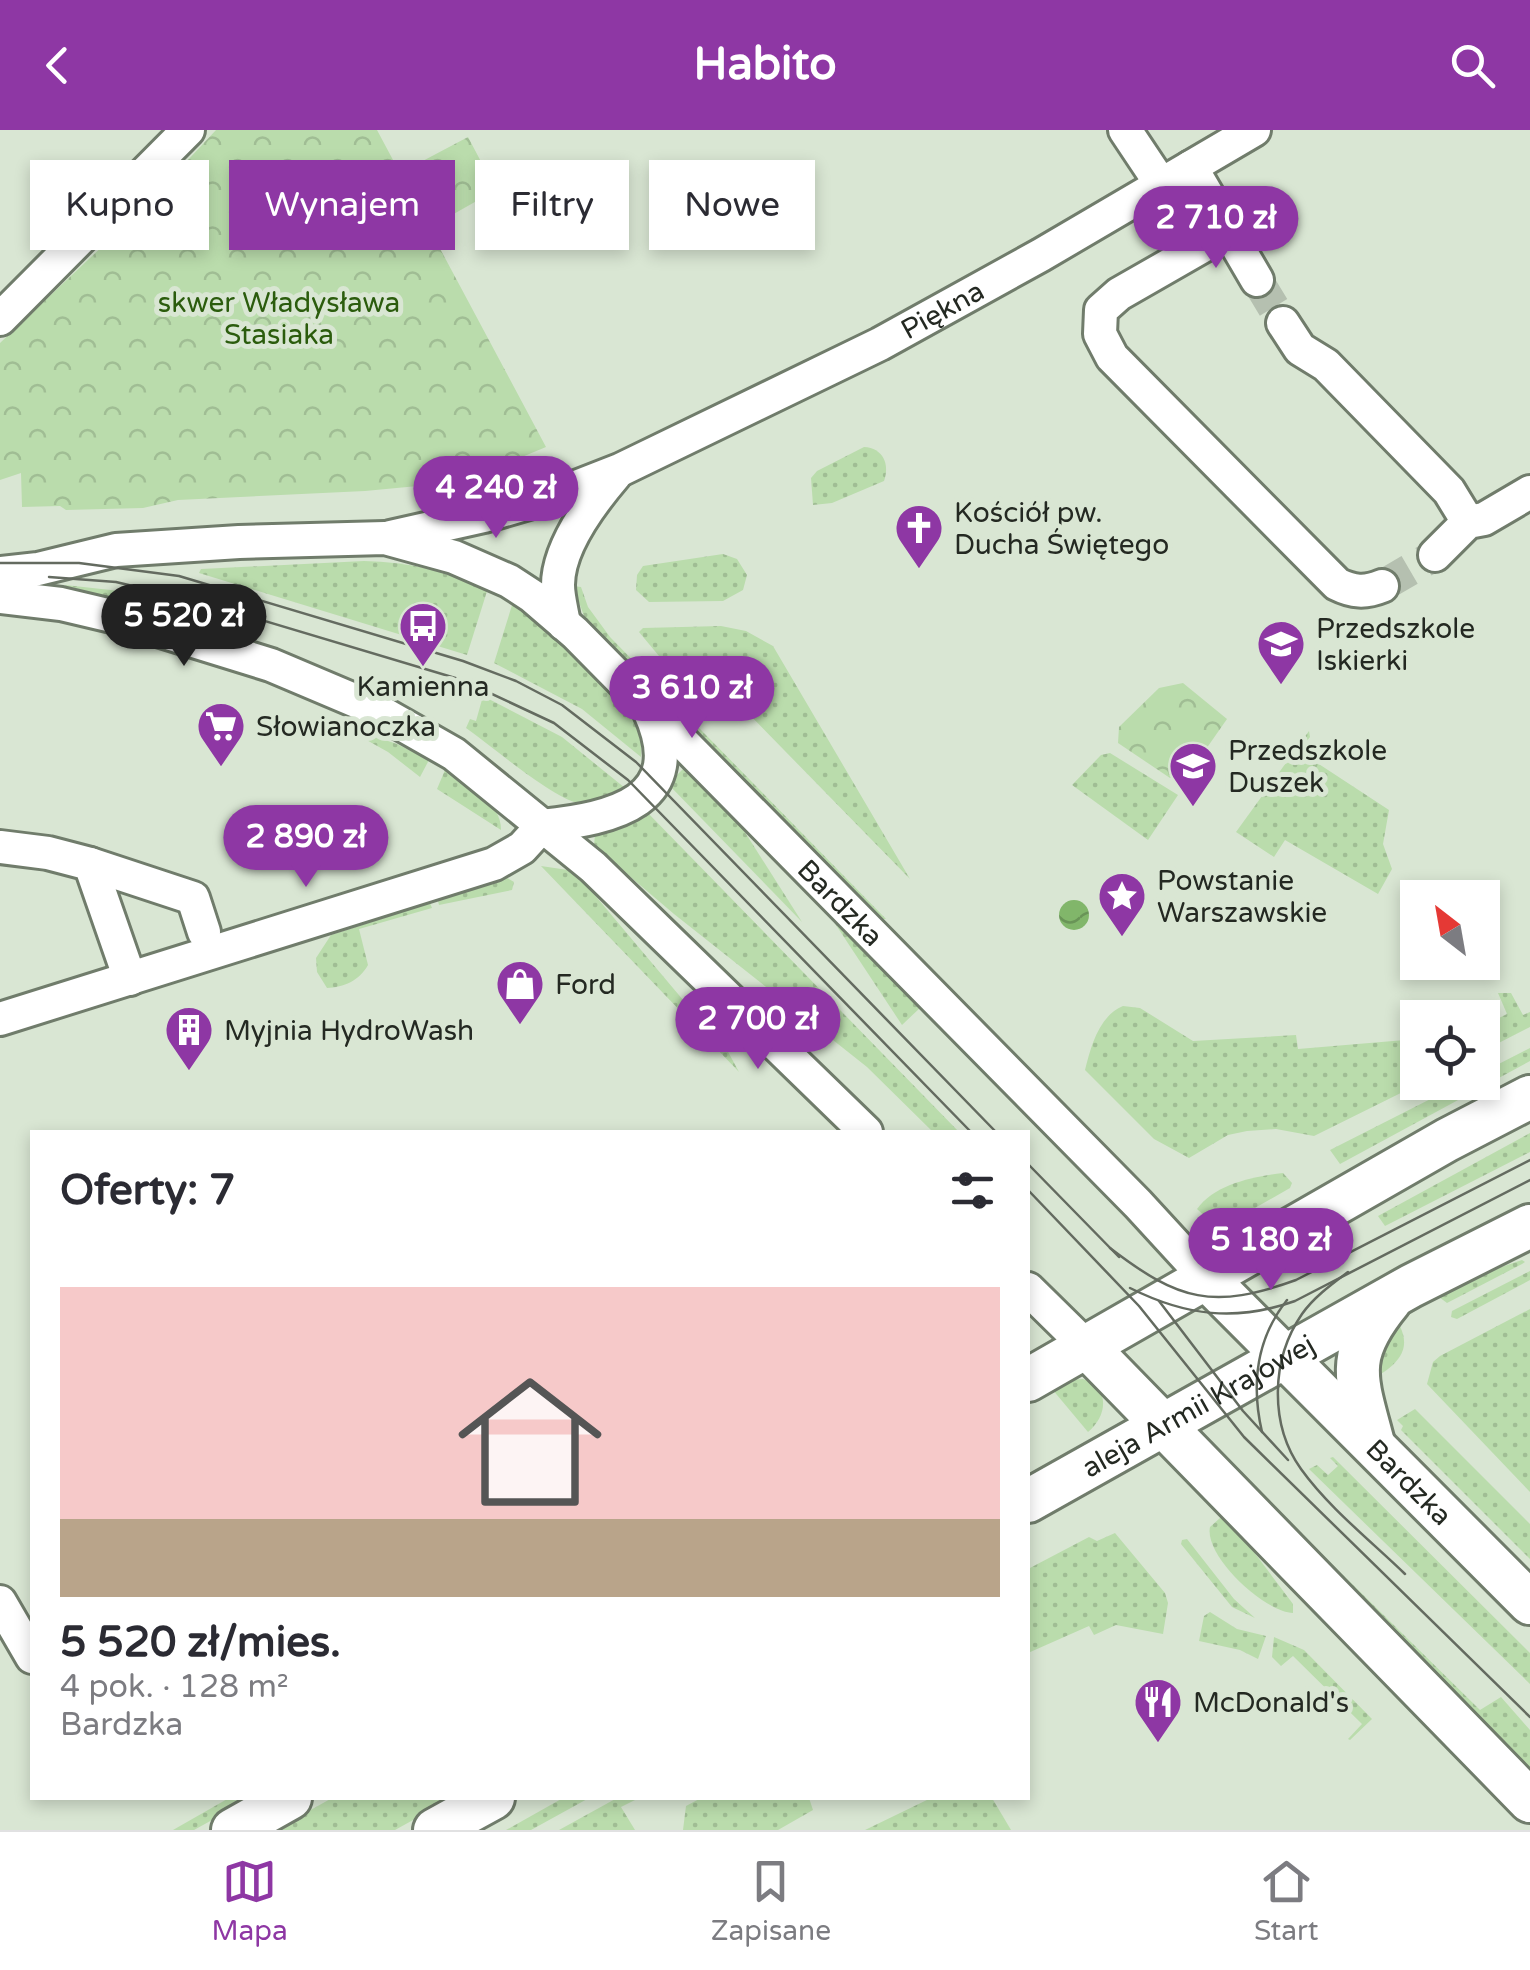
<!DOCTYPE html>
<html lang="pl">
<head>
<meta charset="utf-8">
<style>
  body { margin:0; font-family:"Varela Round",sans-serif; background:#f2f2f3; color:#2b2b33; height:100vh; display:flex; flex-direction:column; font-size:38px; white-space:nowrap }
  * { box-sizing:border-box; margin:0 }
  p { font-size:32px; color:#7c7c81 }
  .icon { flex:none; width:55px; height:55px; fill:none; stroke:currentColor; stroke-width:2; stroke-linecap:round; stroke-linejoin:round }
  .map { position:relative; flex:1; overflow:hidden }
  .panel { position:absolute; left:30px; top:1000px; width:1000px; height:670px; display:flex; flex-direction:column; background:#fff; border-radius:0px; box-shadow:0 5px 15px #0003 }
  .panel>* { flex:none }
  .hud { position:absolute; left:30px; top:30px; width:1000px; height:90px; display:flex; gap:20px }
  .needle { width:65px; rotate:329deg }
  .fabs { position:absolute; left:1400px; top:750px; display:grid; gap:20px }
  .fabs a { display:grid; place-items:center; width:100px; height:100px; border-radius:0px; background:#fff; box-shadow:0 5px 15px #0003; font-size:50px }
  .price { position:absolute; translate:-50% -85px; padding:0 22px; border-radius:35px; background:#8e37a4; color:#fff; font-size:32px; line-height:65px; filter:drop-shadow(0 2px 5px #0008) }
  .price::after { content:''; position:absolute; left:50%; top:60px; width:30px; height:22px; margin-left:-15px; background:inherit; clip-path:polygon(0 0,100% 0,50% 100%) }
  .price.selected { background:#222; color:#fff }
  ul { padding:0; list-style:none }
  li { display:grid; align-content:center; gap:20px; height:530px; padding:0 30px }
  li+li { border-top:2px solid #e1e1e2 }
  li span { display:grid; place-items:center; height:310px; border-radius:0px; color:#555 }
  li>.icon { margin-inline-start:auto }
  span .icon { width:180px; height:180px; fill:#fffc; stroke-width:1 }
  li b { font-size:42px }
  h2 { display:flex; justify-content:space-between; align-items:center; height:120px; padding:0 30px; font-size:42px }
  .tag { padding:0 35px; border-radius:0px; background:#fff; box-shadow:0 5px 15px #0003; font-size:35px; line-height:90px }
  .tag.selected { background:#8e37a4; color:#fff }
  header { display:flex; justify-content:space-between; align-items:center; height:130px; padding:0 30px; background:#8e37a4; color:#fff; font-size:45px; font-weight:700 }
  .menu { display:flex; justify-content:space-around; align-items:center; height:140px; border-top:2px solid #e1e1e2; background:#fff; font-size:28px; color:#7c7c81 }
  .menu a { display:grid; justify-items:center; gap:5px }
  .menu .selected { color:#8e37a4 }
  .map>svg:first-child { display:block }
</style>
</head>
<body>
<header><svg class="icon" aria-label="back" viewBox="0 0 24 24"><path d="M15 5l-7 7 7 7"/></svg>Habito<svg class="icon" aria-label="search" viewBox="0 0 24 24"><circle cx="10" cy="10" r="6"/><path d="M15 15l6 6"/></svg></header>
<div class="map">
<svg width="1530" height="1700" viewBox="0 0 1530 1700">
  <defs>
    <pattern id="grass-dots" width="8" height="8" patternUnits="userSpaceOnUse" patternTransform="scale(2.5)"><rect width="8" height="8" fill="#badcac"/><path d="M2 2h.1M6 6h.1" fill="none" stroke="#a0bd94" stroke-width="1.8" stroke-linecap="round"/></pattern>
    <pattern id="park-crowns" width="20" height="18" patternUnits="userSpaceOnUse" patternTransform="scale(2.5)"><rect width="20" height="18" fill="#badcac"/><path d="M2 6a3 3 0 1 1 6 0M12 15a3 3 0 1 1 6 0" fill="none" stroke="#a0bd94"/></pattern>
    <pattern id="water-waves" width="16" height="10" patternUnits="userSpaceOnUse" patternTransform="scale(2.5)"><rect width="16" height="10" fill="#81b66a"/><path d="M0 5q4-4 8 0t8 0" fill="none" stroke="#699457"/></pattern>
  </defs>
  <rect width="100%" height="100%" fill="#d9e6d3"/>
  <g fill="url(#grass-dots)">
    <path d="M864,317C883,318 890,334 884,351L832,373L813,375L811,348L817,341Z"/>
    <path d="M723,424L737,429L747,445L743,460L723,471L649,472L636,460L637,445L643,436Z"/>
    <path d="M364,431C409,432 447,441 488,458L467,525L199,443L201,439Z"/>
    <path d="M65,455L147,464L191,476L187,491L63,459Z"/>
    <path d="M573,456L581,457L588,477L610,507L886,789H878L587,494Z"/>
    <path d="M513,472L563,514L633,585L642,608L641,627L582,579L494,533Z"/>
    <path d="M721,496L746,501L773,516L910,749L702,536L669,538L639,502L643,498Z"/>
    <path d="M483,566L562,607L625,658C613,667 595,674 580,673C557,672 489,614 466,598L470,589L476,591Z"/>
    <path d="M325,590L397,614L429,630L420,647L388,622L345,598L320,601Z"/>
    <path d="M1309,601L1310,607L1299,621L1389,680L1383,714L1392,739L1378,764L1285,710L1274,727L1236,702Z"/>
    <path d="M1110,623L1178,665L1148,710L1072,655L1101,625Z"/>
    <path d="M683,639L690,640L741,696L802,792L668,654Z"/>
    <path d="M445,640C466,654 502,672 501,700L437,659Z"/>
    <path d="M646,681L959,1002H933L867,937L674,784L594,716L595,704L622,696Z"/>
    <path d="M541,736L568,740L582,750L689,877L720,907L739,942Z"/>
    <path d="M504,746L514,752L512,760L439,775L437,767Z"/>
    <path d="M430,773L432,778L359,799L368,835C359,851 344,857 327,858L317,842L316,828L331,805Z"/>
    <path d="M829,781L922,876L902,895L830,786Z"/>
    <path d="M1498,863H1511L1523,885L1530,882V897L1483,921V896L1507,884Z"/>
    <path d="M1123,876L1140,878L1193,911L1296,905L1298,919L1417,909L1418,952L1421,953L1314,1006L1276,999L1247,1001L1228,1005L1189,1028L1154,1009L1085,940C1091,916 1099,886 1123,876Z"/>
    <path d="M1530,918V931L1340,1034L1330,1020L1462,953L1482,952L1483,942Z"/>
    <path d="M1530,1003V1022L1385,1096L1378,1086Z"/>
    <path d="M1283,1043L1292,1053L1290,1058L1241,1086L1209,1090L1197,1079C1214,1054 1255,1046 1283,1043Z"/>
    <path d="M1522,1130L1525,1132L1522,1134L1447,1173L1435,1164L1466,1149Z"/>
    <path d="M1530,1141V1150L1457,1189L1451,1187L1452,1181Z"/>
    <path d="M1530,1179V1362L1427,1254L1433,1232L1440,1226Z"/>
    <path d="M1397,1191C1413,1217 1400,1232 1378,1246L1374,1221Z"/>
    <path d="M1083,1249C1111,1259 1107,1286 1088,1302L1052,1259L1068,1250Z"/>
    <path d="M1415,1279L1530,1394V1429L1401,1300L1403,1296L1397,1290Z"/>
    <path d="M1333,1327L1530,1523V1554L1309,1339L1317,1335L1328,1345L1338,1336L1330,1328Z"/>
    <path d="M1279,1382L1480,1580L1501,1567L1530,1600V1641Z"/>
    <path d="M1220,1388L1232,1393L1293,1474V1483C1264,1482 1204,1426 1210,1397Z"/>
    <path d="M1115,1403L1165,1463L1168,1473L1163,1504L1116,1495L1094,1505L1089,1496L1028,1523V1439L1089,1407L1097,1411Z"/>
    <path d="M1187,1409L1234,1469L1255,1488L1232,1477L1181,1414L1182,1410Z"/>
    <path d="M1210,1482L1237,1499L1266,1506L1258,1529L1240,1520L1199,1511L1204,1486Z"/>
    <path d="M1274,1507L1304,1520L1372,1589L1350,1610L1348,1609L1362,1594L1293,1526L1281,1536L1272,1527Z"/>
    <path d="M229,1668H252L194,1700H173Z"/>
    <path d="M332,1668H453L395,1700H275Z"/>
    <path d="M563,1668H589L531,1700H506Z"/>
    <path d="M617,1668H639L621,1677L635,1700H559Z"/>
    <path d="M701,1668H809L813,1680L778,1700H683L686,1676Z"/>
    <path d="M931,1668H992L1011,1700H865Z"/>
  </g>
  <g fill="url(#park-crowns)">
    <path d="M216,0H377L400,43L468,7L496,60L429,98L546,317L471,348L439,354L365,361L178,370L143,378L66,380L60,376L22,377L21,343L0,350V213L144,77Z"/>
    <path d="M1183,553L1227,589L1190,642L1170,648L1118,613L1119,597L1159,558Z"/>
  </g>
  <circle fill="url(#water-waves)" cx="1074" cy="785" r="15"/>
  <g fill="none" stroke-linecap="round" stroke-linejoin="round">
    <g stroke="#b5c0b0" stroke-width="32" stroke-dasharray="32 16" stroke-linecap="butt">
      <path d="M1257,150L1283,193"/>
      <path d="M1382,456L1435,425"/>
    </g>
    <g stroke="#707c6b" stroke-width="38">
      <g id="minor">
        <path d="M1125,0L1161,54"/>
        <path d="M1191,37L1257,150"/>
        <path d="M1229,101L1119,164L1101,180L1100,204L1112,227L1337,454C1353,462 1365,463 1382,456"/>
        <path d="M0,189L188,0"/>
        <path d="M1283,193L1300,219L1326,235L1449,361L1468,392"/>
        <path id="s1" d="M390,407L484,386L556,365L620,340L880,214L1041,125L1254,0"/>
        <path d="M1435,425L1468,392L1484,389L1530,362"/>
        <path id="s2" d="M0,443L38,439L116,420L239,412L385,408L454,427L509,451L532,466L575,503L1138,1074L1206,1148"/>
        <path d="M0,467L61,474L116,487L271,535L375,579L454,624L593,737L866,1002"/>
        <path d="M564,494C562,481 558,467 558,455C558,417 592,372 615,345"/>
        <path d="M0,717L48,723L90,734L130,849"/>
        <path d="M90,734L193,768L204,802"/>
        <path d="M0,889L494,734L522,718L542,696C613,688 691,672 649,580"/>
        <path d="M1028,1159L1086,1216"/>
        <path d="M0,1472L32,1527"/>
      </g>
    </g>
    <g stroke="#707c6b" stroke-width="48">
      <g id="major">
        <path id="s3" d="M1206,1148L1530,1473"/>
        <path d="M1086,1216L1530,1671"/>
        <path d="M1028,1250L1447,1010L1530,967"/>
        <path d="M1373,1313C1356,1248 1344,1227 1390,1171"/>
        <path id="s4" d="M1028,1371L1411,1156L1530,1096"/>
        <path d="M233,1700L290,1668"/>
        <path d="M435,1700L493,1668"/>
      </g>
    </g>
    <use href="#minor" stroke="#fff" stroke-width="32"/>
    <use href="#major" stroke="#fff" stroke-width="42"/>
    <g stroke="#646b60" stroke-width="2.5">
      <path d="M0,433H79L179,446L463,531L516,551L562,575L636,632L996,1002"/>
      <path d="M49,447L116,452L208,474L462,550L554,593L628,650L971,1002"/>
      <path d="M1028,1034L1119,1127"/>
      <path d="M1028,1060L1139,1176L1244,1307L1530,1587"/>
      <path d="M1110,1118C1179,1171 1213,1180 1296,1150L1530,1030"/>
      <path d="M1348,1142C1332,1154 1314,1167 1302,1184C1271,1229 1269,1294 1301,1339C1329,1378 1371,1411 1405,1444"/>
      <path d="M1130,1158C1186,1186 1236,1192 1295,1171L1530,1050"/>
      <path d="M1159,1171L1243,1281L1288,1330"/>
      <path d="M1262,1302C1251,1254 1256,1209 1287,1170"/>
    </g>
  </g>
  <defs>
    <g id="church-pin" transform="scale(2.5)"><path d="M0 17L-7.5 6A9.5 9.5 0 1 1 7.5 6Z" fill="#8e37a4" stroke="#d9e6d3"/><path d="M-1.2-6h2.4v3.5h3.3v2.4h-3.3V6h-2.4V-.1h-3.3v-2.4h3.3Z" fill="#fff"/></g>
    <g id="bus-pin" transform="scale(2.5)"><path d="M0 17L-7.5 6A9.5 9.5 0 1 1 7.5 6Z" fill="#8e37a4" stroke="#d9e6d3"/><path d="M-5-6H5V4H4V6H2V4H-2V6H-4V4H-5ZM-3.5-4V0h7V-4ZM-3.5 1.2v1.5H-2V1.2ZM2 1.2v1.5H3.5V1.2Z" fill="#fff"/></g>
    <g id="school-pin" transform="scale(2.5)"><path d="M0 17L-7.5 6A9.5 9.5 0 1 1 7.5 6Z" fill="#8e37a4" stroke="#d9e6d3"/><path d="M0-5L7-2L0 1L-7-2ZM-4 1L0 2.5L4 1V4Q0 6-4 4Z" fill="#fff"/></g>
    <g id="supermarket-pin" transform="scale(2.5)"><path d="M0 17L-7.5 6A9.5 9.5 0 1 1 7.5 6Z" fill="#8e37a4" stroke="#d9e6d3"/><path d="M-6-5.5h2.5l.6 2H6L4.5 2H-2.5L-4.4-4H-6ZM-1.5 3.2a1.3 1.3 0 1 0 .1 0ZM3 3.2a1.3 1.3 0 1 0 .1 0Z" fill="#fff"/></g>
    <g id="sight-pin" transform="scale(2.5)"><path d="M0 17L-7.5 6A9.5 9.5 0 1 1 7.5 6Z" fill="#8e37a4" stroke="#d9e6d3"/><path d="M0-6L1.8-2.2L6-1.7L2.9 1.2L3.7 5.4L0 3.3L-3.7 5.4L-2.9 1.2L-6-1.7L-1.8-2.2Z" fill="#fff"/></g>
    <g id="shop-pin" transform="scale(2.5)"><path d="M0 17L-7.5 6A9.5 9.5 0 1 1 7.5 6Z" fill="#8e37a4" stroke="#d9e6d3"/><path d="M-5-2.5h2.3a2.7 3.5 0 0 1 5.4 0H5L5.5 6h-11ZM-1.5-2.5h3a1.5 2.3 0 0 0-3 0Z" fill="#fff"/></g>
    <g id="building-pin" transform="scale(2.5)"><path d="M0 17L-7.5 6A9.5 9.5 0 1 1 7.5 6Z" fill="#8e37a4" stroke="#d9e6d3"/><path d="M-4-6H4V6H1V3H-1V6H-4ZM-2.5-4.3h1.7v1.8h-1.7ZM.8-4.3h1.7v1.8H.8ZM-2.5-1h1.7V.8h-1.7ZM.8-1h1.7V.8H.8Z" fill="#fff"/></g>
    <g id="restaurant-pin" transform="scale(2.5)"><path d="M0 17L-7.5 6A9.5 9.5 0 1 1 7.5 6Z" fill="#8e37a4" stroke="#d9e6d3"/><path d="M-5-6h1v4h1v-4h1v4h1v-4h1v5L-1.5 .5V6h-2V.5L-5-1ZM5-6V6H3V1.5H1.5Q1.5-4 5-6Z" fill="#fff"/></g>
  </defs>
  <g fill-rule="evenodd">
    <use href="#church-pin" x="919" y="398"/>
    <use href="#bus-pin" x="423" y="496"/>
    <use href="#school-pin" x="1281" y="514"/>
    <use href="#supermarket-pin" x="221" y="596"/>
    <use href="#school-pin" x="1193" y="636"/>
    <use href="#sight-pin" x="1122" y="766"/>
    <use href="#shop-pin" x="520" y="854"/>
    <use href="#building-pin" x="189" y="900"/>
    <use href="#restaurant-pin" x="1158" y="1572"/>
  </g>
  <g text-anchor="middle" stroke-width="10" stroke-linejoin="round" paint-order="stroke">
    <g font-size="28" fill="#2b5c0d" stroke="#d9e6d3">
      <text x="279" y="182">skwer Władysława<tspan x="279" dy="32">Stasiaka</tspan></text>
    </g>
    <g font-size="28" fill="#242922" stroke="#d9e6d3">
      <text dy="10" stroke="none"><textPath href="#s1" startOffset="600">Piękna</textPath></text>
      <text dy="10" stroke="none"><textPath href="#s2" startOffset="982">Bardzka</textPath></text>
      <text dy="10" stroke="none"><textPath href="#s4" startOffset="195">aleja Armii Krajowej</textPath></text>
      <text dy="10" stroke="none"><textPath href="#s3" startOffset="288">Bardzka</textPath></text>
    </g>
    <g font-size="28" fill="#242922" stroke="#d9e6d3" text-anchor="start">
      <text x="954" y="392">Kościół pw.<tspan x="954" dy="32">Ducha Świętego</tspan></text>
      <text x="1316" y="508">Przedszkole<tspan x="1316" dy="32">Iskierki</tspan></text>
      <text x="423" y="566" text-anchor="middle">Kamienna</text>
      <text x="256" y="606">Słowianoczka</text>
      <text x="1228" y="630">Przedszkole<tspan x="1228" dy="32">Duszek</tspan></text>
      <text x="1157" y="760">Powstanie<tspan x="1157" dy="32">Warszawskie</tspan></text>
      <text x="555" y="864">Ford</text>
      <text x="224" y="910">Myjnia HydroWash</text>
      <text x="1193" y="1582">McDonald's</text>
    </g>
  </g>
</svg>
<div class="fabs">
<a><svg class="needle" viewBox="-14 -14 28 28"><path d="M0-13l5 13h-10z" fill="#e53935"/><path d="M0 13l5-13h-10z" fill="#7c7c81"/></svg></a>
<a><svg class="icon" aria-label="locate" viewBox="0 0 24 24"><circle cx="12" cy="12" r="6"/><path d="M12 2v4M12 18v4M2 12h4M18 12h4"/></svg></a>
</div>
<b class="price" style="left:1216px;top:141px">2 710 zł</b>
<b class="price" style="left:496px;top:411px">4 240 zł</b>
<b class="price selected" style="left:184px;top:539px">5 520 zł</b>
<b class="price" style="left:692px;top:611px">3 610 zł</b>
<b class="price" style="left:306px;top:760px">2 890 zł</b>
<b class="price" style="left:758px;top:942px">2 700 zł</b>
<b class="price" style="left:1271px;top:1163px">5 180 zł</b>
<div class="hud">
<a class="tag">Kupno</a>
<a class="tag selected">Wynajem</a>
<a class="tag">Filtry</a>
<a class="tag">Nowe</a>
</div>
<section class="panel">
<h2>Oferty: 7<svg class="icon" aria-label="filters" viewBox="0 0 24 24"><path d="M4 7h16M4 17h16"/><circle cx="9" cy="7" r="2"/><circle cx="15" cy="17" r="2"/></svg></h2>
<ul>
<li><span style="background:linear-gradient(#f6c9c9 75%,#b9a48a 0)"><svg class="icon" aria-label="home" viewBox="0 0 24 24"><path d="M3 11l9-7 9 7M6 9v11h12V9"/></svg></span><div><b>5 520 zł/mies.</b><p>4 pok. · 128 m²</p><p>Bardzka</p></div></li>
</ul>
</section>
</div>
<nav class="menu">
<a class="selected"><svg class="icon" aria-label="map" viewBox="0 0 24 24"><path d="M3 6l6-2 6 2 6-2v14l-6 2-6-2-6 2zM9 4v14M15 6v14"/></svg>Mapa</a>
<a><svg class="icon" aria-label="saved" viewBox="0 0 24 24"><path d="M7 4h10v16l-5-4-5 4z"/></svg>Zapisane</a>
<a><svg class="icon" aria-label="home" viewBox="0 0 24 24"><path d="M3 11l9-7 9 7M6 9v11h12V9"/></svg>Start</a>
</nav>
</body>
</html>
